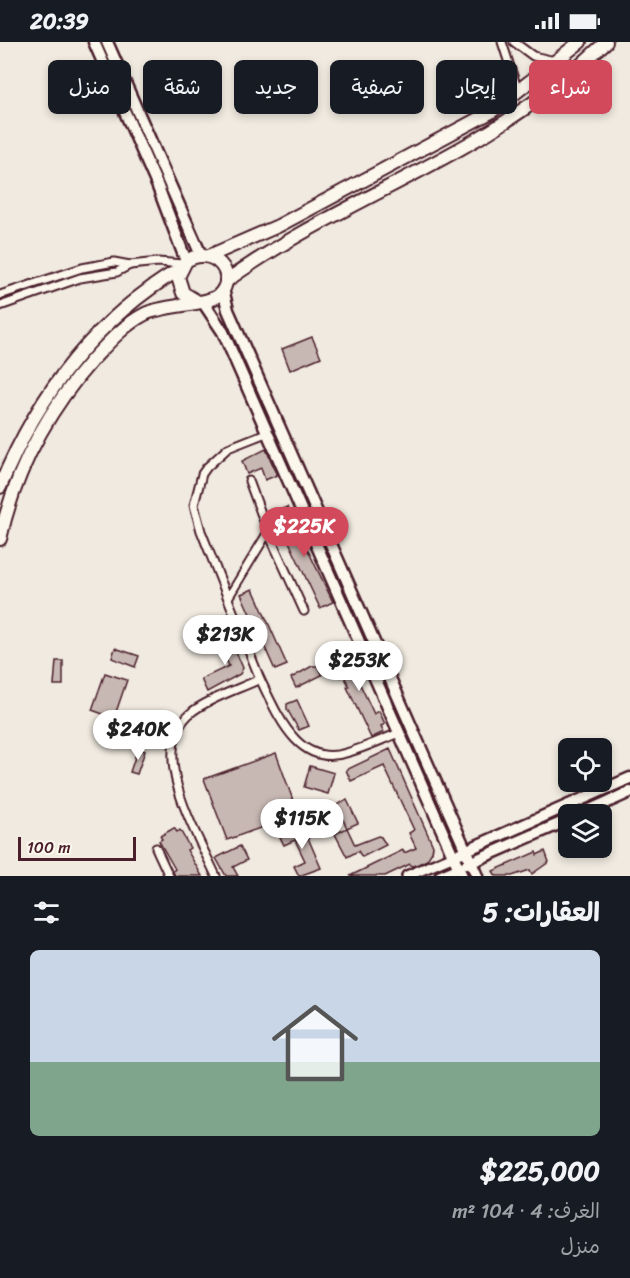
<!DOCTYPE html>
<html lang="ar">
<head>
<meta charset="utf-8">
<style>
  body { margin:0; font-family:Sriracha,"Playpen Sans Arabic",sans-serif; background:#242831; color:#f1f3f6; direction:rtl; height:100vh; display:flex; flex-direction:column; font-size:22px; white-space:nowrap }
  * { box-sizing:border-box; margin:0 }
  p { font-size:20px; color:#9ea1a6 }
  .icon { flex:none; width:33px; height:33px; fill:none; stroke:currentColor; stroke-width:2; stroke-linecap:round; stroke-linejoin:round }
  .map { position:relative; height:834px; overflow:hidden; direction:ltr }
  .side { display:flex; flex-direction:column; background:#171b24; flex:1 }
  .side>* { flex:none }
  .hud { position:absolute; left:18px; top:18px; width:594px; height:54px; direction:rtl; display:flex; gap:12px }
  .controls { position:absolute; left:558px; top:696px; display:grid; gap:12px }
  .controls a { display:grid; place-items:center; width:54px; height:54px; border-radius:9px; background:#171b24; box-shadow:0 3px 9px #0003; font-size:30px }
  .scale { position:absolute; left:18px; bottom:15px; width:118px; box-sizing:border-box; padding-left:6px; border:3px solid #4a1f2b; border-top:0; font-size:16px; line-height:21px; white-space:nowrap; color:#4a1f2b; -webkit-text-stroke:4px #fbf7ec; paint-order:stroke }
  .price { position:absolute; translate:-50% -51px; padding:0 14px; border-radius:21px; background:#fff; color:#222; font-size:20px; line-height:39px; filter:drop-shadow(0 2px 3px #0008) }
  .price::after { content:''; position:absolute; left:50%; top:36px; width:18px; height:14px; margin-left:-9px; background:inherit; clip-path:polygon(0 0,100% 0,50% 100%) }
  .price.active { background:#d1495b; color:#fff }
  ul { padding:0; list-style:none }
  li { display:grid; align-content:center; gap:12px; height:318px; padding:0 30px }
  li+li { border-top:2px solid #363941 }
  li span { display:grid; place-items:center; height:186px; border-radius:9px; color:#555 }
  li>.icon { margin-inline-start:auto }
  span .icon { width:108px; height:108px; fill:#fffc; stroke-width:1 }
  li b { font-size:26px }
  h2 { display:flex; justify-content:space-between; align-items:center; height:72px; padding:0 30px; font-size:26px }
  .tag { padding:0 21px; border-radius:9px; background:#171b24; box-shadow:0 3px 9px #0003; font-size:21px; line-height:54px }
  .tag.active { background:#d1495b; color:#fff }
  .status { display:flex; justify-content:space-between; align-items:center; height:42px; padding:0 30px; background:#171b24; direction:ltr }
  .status svg { height:16px; fill:currentColor }
  .map>svg:first-child { display:block }
</style>
</head>
<body>
<div class="status"><b>20:39</b><svg viewBox="0 0 49 12"><path d="M0 12V9h3v3zM5 12V6h3v6zM10 12V3h3v9zM15 12V0h3v12zM26 1h20v11H26zM47 4h2v5h-2z"/></svg></div>
<div class="map">
<svg width="630" height="834" viewBox="0 0 630 834">
  <rect width="100%" height="100%" fill="#f0eae0"/>
  <filter id="ink" filterUnits="userSpaceOnUse"><feTurbulence type="fractalNoise" baseFrequency=".0167" numOctaves="2"/><feDisplacementMap in="SourceGraphic" scale="12" xChannelSelector="R" yChannelSelector="G"/><feConvolveMatrix kernelMatrix="1 2 1 2 8 2 1 2 1" color-interpolation-filters="sRGB"/></filter>
  <g filter="url(#ink)">
    <g fill="#c8b8b3" stroke="#4a1f2b" stroke-width="1.5">
      <path d="M312,295L321,315L290,328L282,307Z"/>
      <path d="M266,407L277,433L265,438L261,426L247,432L242,419Z"/>
      <path d="M287,465L333,560L320,566L275,470Z"/>
      <path d="M253,547L287,623L275,628L241,552Z"/>
      <path d="M229,593L243,626L240,632L207,650L201,637L229,624L217,598Z"/>
      <path d="M115,606L139,614L135,625L112,616Z"/>
      <path d="M346,606L348,610L353,608L359,621L352,625L374,672L379,669L385,682L381,684L384,690L371,696L347,645L349,644L344,634L341,635L335,622L338,620L334,612Z"/>
      <path d="M56,619H63V643H54Z"/>
      <path d="M312,624H317L322,633L296,646L291,636Z"/>
      <path d="M105,631L127,638L114,676L92,668Z"/>
      <path d="M297,658L309,684L299,688L287,667V662Z"/>
      <path d="M138,706L145,709L137,732L130,730Z"/>
      <path d="M390,707L433,804L432,810L427,818L412,825L410,822L385,834H350L403,808L404,811L416,806L409,791L414,788L384,724L351,739L346,728Z"/>
      <path d="M276,711L298,772L227,798L204,737Z"/>
      <path d="M310,724L334,731L328,752L304,745Z"/>
      <path d="M347,758L358,781L347,786L336,763Z"/>
      <path d="M302,782L321,826L299,834L294,824L305,819L295,798L284,803L279,793Z"/>
      <path d="M174,786L177,790L180,788L190,806L187,808L202,834H175L173,829L175,827L159,799L162,797L160,794Z"/>
      <path d="M347,786L355,803L378,794L381,795L386,803L362,815L358,809L347,815L335,792Z"/>
      <path d="M240,804L247,818L233,825L238,834H226L216,816Z"/>
      <path d="M545,809L549,820L532,832L530,828L512,834H496L493,829L536,810L537,813Z"/>
    </g>
    <g fill="none" stroke-linecap="round" stroke-linejoin="round">
      <g stroke="#4a1f2b" stroke-width="11">
        <g id="minor">
          <path d="M502,0L518,49"/>
          <path d="M514,0L533,14L555,19"/>
          <path d="M0,253L82,226L114,220L130,223L158,220L183,222"/>
          <path d="M0,264L80,236L117,230L130,223"/>
          <path d="M268,490L304,569"/>
          <path d="M228,556L268,490L249,439"/>
          <path d="M260,637L201,489L194,463L202,432L207,425L228,406L266,391"/>
          <path d="M156,806L169,834"/>
          <path d="M216,834C197,791 144,707 193,669C212,655 239,647 260,637C277,671 297,726 346,711C364,706 381,698 399,691"/>
        </g>
      </g>
      <g stroke="#4a1f2b" stroke-width="14">
        <g id="tertiary">
          <path d="M407,834L454,814"/>
          <path d="M440,834L459,826"/>
        </g>
      </g>
      <g stroke="#4a1f2b" stroke-width="15">
        <g id="secondary">
          <path d="M94,0L158,145L186,219"/>
          <path d="M107,0L201,213"/>
          <path d="M223,247L228,268L477,834"/>
          <path d="M203,260L223,290L462,834"/>
          <path d="M581,772L630,750"/>
          <path d="M460,811L630,736"/>
          <path d="M467,822L568,778"/>
        </g>
      </g>
      <g stroke="#4a1f2b" stroke-width="16">
        <g id="primary">
          <path d="M209,214L278,184L491,70L580,0"/>
          <path d="M226,239C300,186 384,150 463,105C514,77 564,40 606,0"/>
          <path d="M0,445C37,354 94,278 180,227"/>
          <path d="M0,497C15,429 47,369 93,317C109,300 124,283 145,272C162,263 209,263 219,253C240,232 212,202 186,219L178,235L183,251L198,260"/>
        </g>
      </g>
      <use href="#minor" stroke="#fbf7ec" stroke-width="7"/>
      <use href="#tertiary" stroke="#fbf7ec" stroke-width="9"/>
      <use href="#secondary" stroke="#fbf7ec" stroke-width="10"/>
      <use href="#primary" stroke="#fbf7ec" stroke-width="12"/>
    </g>
  </g>
</svg>
<div class="controls">
<a><svg class="icon" aria-label="locate" viewBox="0 0 24 24"><circle cx="12" cy="12" r="6"/><path d="M12 2v4M12 18v4M2 12h4M18 12h4"/></svg></a>
<a><svg class="icon" aria-label="layers" viewBox="0 0 24 24"><path d="M12 4l9 5-9 5-9-5zM3 14l9 5 9-5"/></svg></a>
</div>
<div class="scale">100 m</div>
<b class="price active" style="left:304px;top:516px">$225K</b>
<b class="price" style="left:225px;top:624px">$213K</b>
<b class="price" style="left:359px;top:650px">$253K</b>
<b class="price" style="left:138px;top:719px">$240K</b>
<b class="price" style="left:302px;top:808px">$115K</b>
<div class="hud">
<a class="tag active">شراء</a>
<a class="tag">إيجار</a>
<a class="tag">تصفية</a>
<a class="tag">جديد</a>
<a class="tag">شقة</a>
<a class="tag">منزل</a>
</div>
</div>
<section class="side">
<h2>العقارات: 5<svg class="icon" aria-label="filters" viewBox="0 0 24 24"><path d="M4 7h16M4 17h16"/><circle cx="9" cy="7" r="2"/><circle cx="15" cy="17" r="2"/></svg></h2>
<ul>
<li><span style="background:linear-gradient(#c9d6e8 60%,#7fa58c 0)"><svg class="icon" aria-label="home" viewBox="0 0 24 24"><path d="M3 11l9-7 9 7M6 9v11h12V9"/></svg></span><div><b>$225,000</b><p>الغرف: 4 · 104 m²</p><p>منزل</p></div></li>
</ul>
</section>
</body>
</html>
